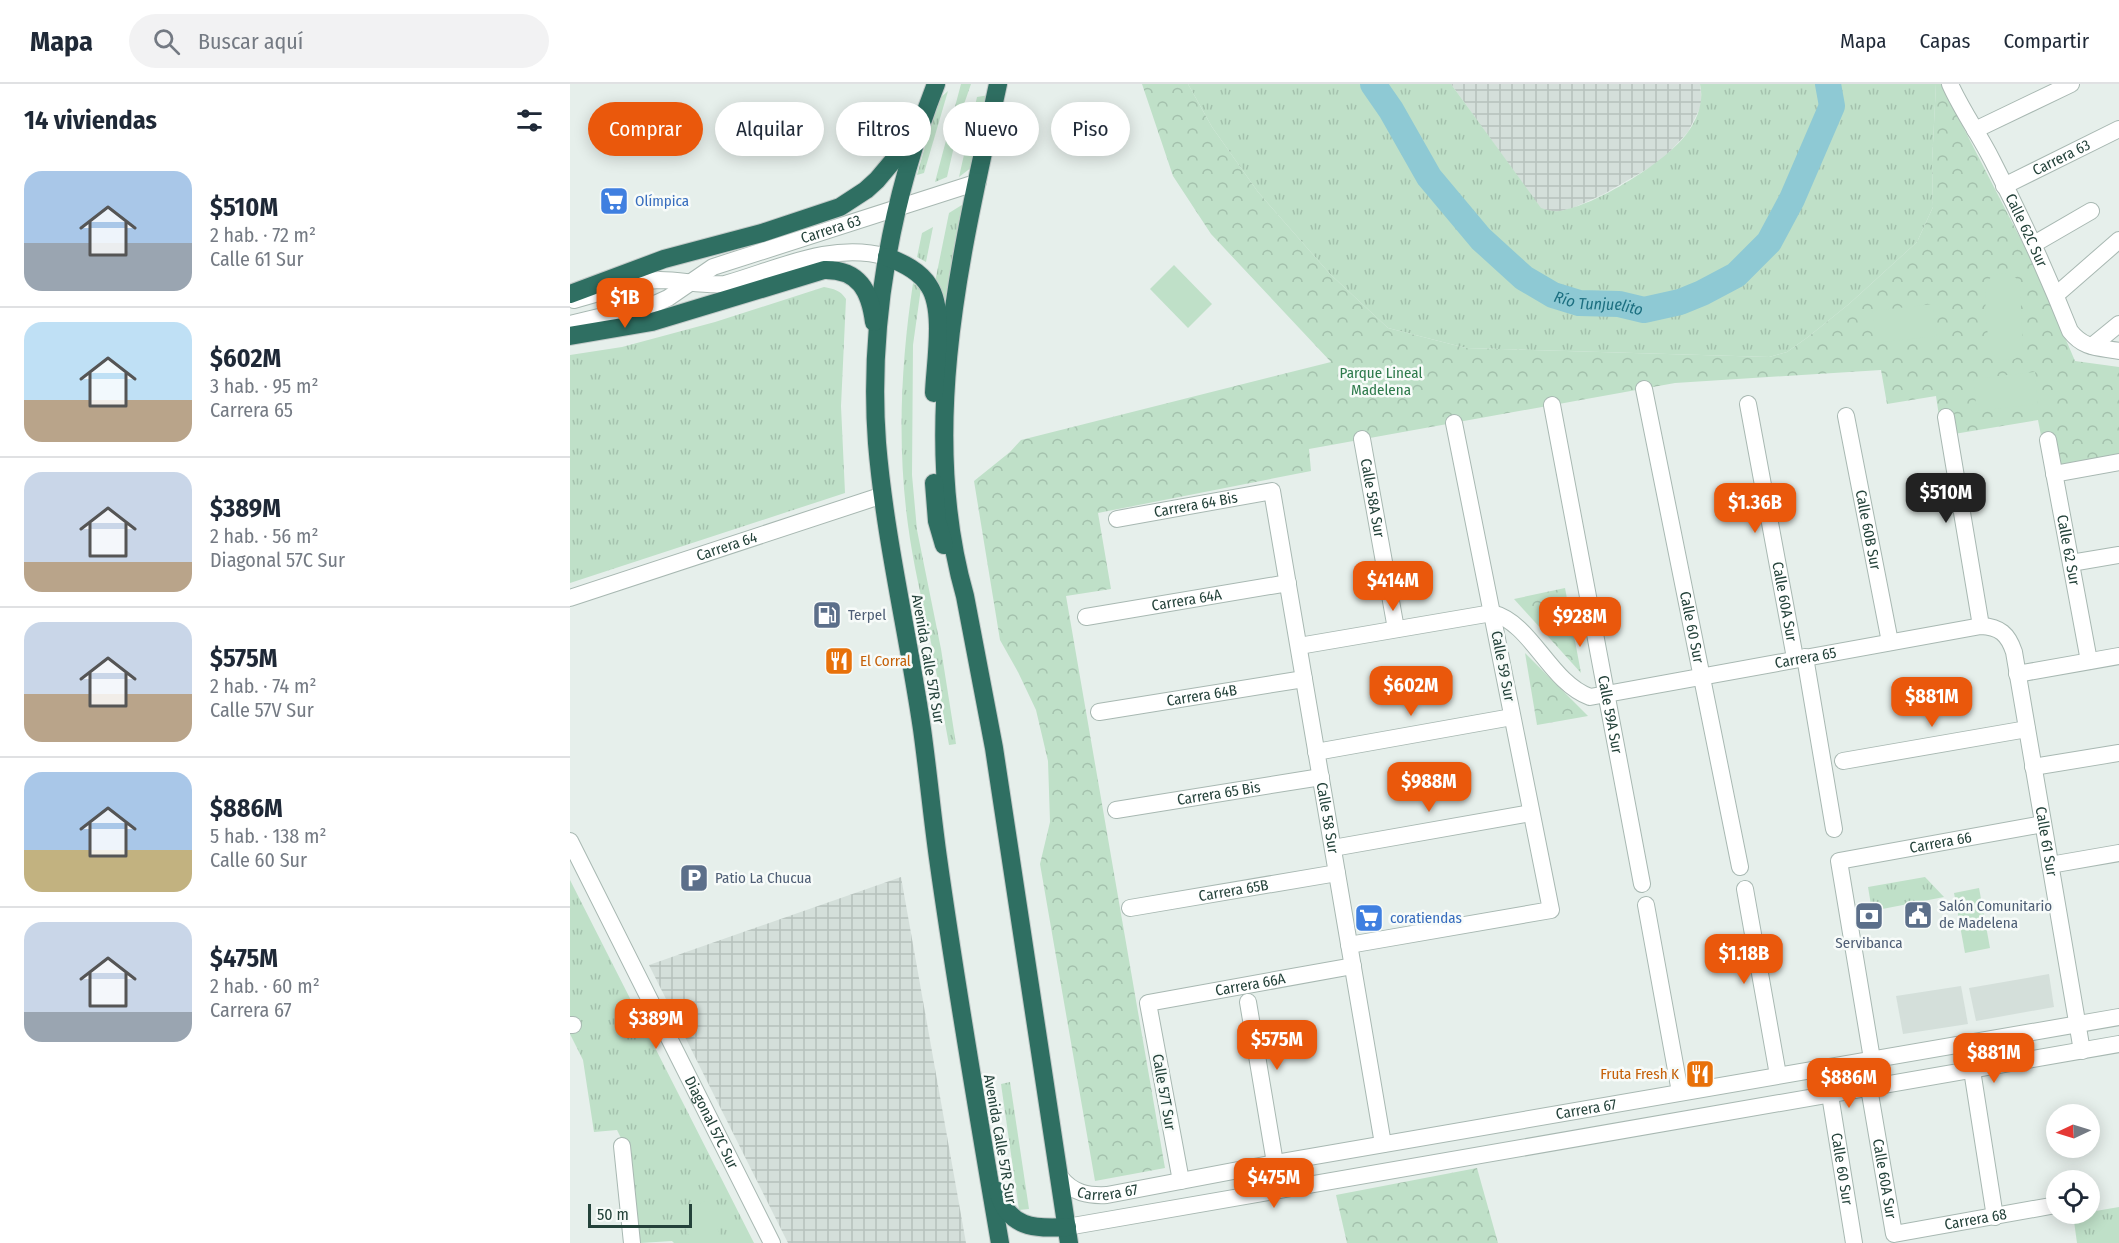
<!DOCTYPE html>
<html lang="es">
<head>
<meta charset="utf-8">
<style>
  body { margin:0; font-family:"Fira Sans Condensed",sans-serif; background:#f2f2f3; color:#1f2937; height:100vh; display:flex; flex-direction:column; font-size:22px; white-space:nowrap }
  * { box-sizing:border-box; margin:0 }
  p { font-size:20px; color:#747a83 }
  .icon { flex:none; width:33px; height:33px; fill:none; stroke:currentColor; stroke-width:2; stroke-linecap:round; stroke-linejoin:round }
  .map { position:relative; flex:1; overflow:hidden }
  .side { display:flex; flex-direction:column; background:#fff; width:570px }
  .side>* { flex:none }
  .banner { position:absolute; left:18px; top:18px; width:570px; height:54px; display:flex; gap:12px }
  .needle { width:39px; rotate:266deg }
  .controls { position:absolute; left:1476px; top:1020px; display:grid; gap:12px }
  .controls a { display:grid; place-items:center; width:54px; height:54px; border-radius:50%; background:#fff; box-shadow:0 3px 15px #0003; font-size:30px }
  .scale { position:absolute; left:18px; bottom:15px; width:104px; box-sizing:border-box; padding-left:6px; border:3px solid #24423a; border-top:0; font-size:16px; line-height:21px; white-space:nowrap; color:#24423a; -webkit-text-stroke:4px #f7fbf9; paint-order:stroke }
  .price { position:absolute; translate:-50% -51px; padding:0 14px; border-radius:12px; background:#ea580c; color:#fff; font-size:20px; line-height:39px; filter:drop-shadow(0 2px 3px #0008) }
  .price::after { content:''; position:absolute; left:50%; top:36px; width:18px; height:14px; margin-left:-9px; background:inherit; clip-path:polygon(0 0,100% 0,50% 100%) }
  .price.on { background:#222; color:#fff }
  ul { padding:0; list-style:none }
  li { display:flex; align-items:center; gap:18px; height:150px; padding:0 24px }
  li+li { border-top:2px solid #e0e1e3 }
  li span { display:grid; place-items:center; flex:none; width:168px; height:120px; border-radius:18px; color:#555 }
  li>.icon { margin-inline-start:auto }
  span .icon { width:72px; height:72px; fill:#fffc; stroke-width:1 }
  li b { font-size:26px }
  h2 { display:flex; justify-content:space-between; align-items:center; height:72px; padding:0 24px; font-size:26px }
  .tag { padding:0 21px; border-radius:27px; background:#fff; box-shadow:0 3px 15px #0003; font-size:21px; line-height:54px }
  .tag.on { background:#ea580c; color:#fff }
  header { display:flex; align-items:center; gap:36px; box-sizing:border-box; height:84px; padding:0 30px; background:#fff; border-bottom:2px solid #e0e1e3 }
  header strong { font-size:28px }
  nav { display:flex; gap:33px; margin-inline-start:auto; font-size:21px }
  .search { width:420px; height:54px; background:#f2f2f3; display:flex; align-items:center; gap:15px; box-sizing:border-box; padding:0 21px; border-radius:33px; color:#747a83; font-size:22px }
  main { display:flex; flex:1; min-height:0 }
  .map>svg:first-child { display:block }
</style>
</head>
<body>
<header>
<strong>Mapa</strong>
<div class="search"><svg class="icon" aria-label="search" viewBox="0 0 24 24"><circle cx="10" cy="10" r="6"/><path d="M15 15l6 6"/></svg>Buscar aquí</div>
<nav><a>Mapa</a><a>Capas</a><a>Compartir</a></nav>
</header>
<main>
<section class="side">
<h2>14 viviendas<svg class="icon" aria-label="filters" viewBox="0 0 24 24"><path d="M4 7h16M4 17h16"/><circle cx="9" cy="7" r="2"/><circle cx="15" cy="17" r="2"/></svg></h2>
<ul>
<li><span style="background:linear-gradient(#a9c7e8 60%,#9aa5b1 0)"><svg class="icon" aria-label="home" viewBox="0 0 24 24"><path d="M3 11l9-7 9 7M6 9v11h12V9"/></svg></span><div><b>$510M</b><p>2 hab. · 72 m²</p><p>Calle 61 Sur</p></div></li>
<li><span style="background:linear-gradient(#bfe0f5 65%,#b9a48a 0)"><svg class="icon" aria-label="home" viewBox="0 0 24 24"><path d="M3 11l9-7 9 7M6 9v11h12V9"/></svg></span><div><b>$602M</b><p>3 hab. · 95 m²</p><p>Carrera 65</p></div></li>
<li><span style="background:linear-gradient(#c9d6e8 75%,#b9a48a 0)"><svg class="icon" aria-label="home" viewBox="0 0 24 24"><path d="M3 11l9-7 9 7M6 9v11h12V9"/></svg></span><div><b>$389M</b><p>2 hab. · 56 m²</p><p>Diagonal 57C Sur</p></div></li>
<li><span style="background:linear-gradient(#c9d6e8 60%,#b9a48a 0)"><svg class="icon" aria-label="home" viewBox="0 0 24 24"><path d="M3 11l9-7 9 7M6 9v11h12V9"/></svg></span><div><b>$575M</b><p>2 hab. · 74 m²</p><p>Calle 57V Sur</p></div></li>
<li><span style="background:linear-gradient(#a9c7e8 65%,#c2b280 0)"><svg class="icon" aria-label="home" viewBox="0 0 24 24"><path d="M3 11l9-7 9 7M6 9v11h12V9"/></svg></span><div><b>$886M</b><p>5 hab. · 138 m²</p><p>Calle 60 Sur</p></div></li>
<li><span style="background:linear-gradient(#c9d6e8 75%,#9aa5b1 0)"><svg class="icon" aria-label="home" viewBox="0 0 24 24"><path d="M3 11l9-7 9 7M6 9v11h12V9"/></svg></span><div><b>$475M</b><p>2 hab. · 60 m²</p><p>Carrera 67</p></div></li>
</ul>
</section>
<div class="map">
<svg width="1549" height="1159" viewBox="0 0 1549 1159">
  <defs>
    <pattern id="industrial-grid" width="8" height="8" patternUnits="userSpaceOnUse" patternTransform="scale(1.5)"><rect width="8" height="8" fill="#d4dfda"/><path d="M0 4h8M4 0v8" fill="none" stroke="#b6c1bc"/></pattern>
    <pattern id="grass-tufts" width="24" height="20" patternUnits="userSpaceOnUse" patternTransform="scale(1.5)"><rect width="24" height="20" fill="#bfe0c8"/><path d="M3 7l-1-3M5 7V3M7 7l1-3M15 17l-1-3M17 17v-4M19 17l1-3" fill="none" stroke="#a4c1ad"/></pattern>
    <pattern id="park-crowns" width="20" height="18" patternUnits="userSpaceOnUse" patternTransform="scale(1.5)"><rect width="20" height="18" fill="#bfe0c8"/><path d="M2 6a3 3 0 1 1 6 0M12 15a3 3 0 1 1 6 0" fill="none" stroke="#a4c1ad"/></pattern>
  </defs>
  <rect width="100%" height="100%" fill="#e6efeb"/>
  <g fill="#d4dfda">
    <path d="M1479,890L1484,923L1406,937L1399,904Z"/>
    <path d="M1391,902L1398,940L1333,950L1326,912Z"/>
  </g>
  <g fill="url(#industrial-grid)">
    <path d="M881,0H1130L1132,20L1118,48L1091,77L1034,110L1003,124L987,128L971,125Z"/>
    <path d="M331,793L396,1159H218L79,881Z"/>
  </g>
  <g fill="url(#grass-tufts)">
    <path d="M391,0H401L393,23L377,93L365,98Z"/>
    <path d="M618,0H881L971,124C977,126 984,128 989,127C1025,122 1098,77 1118,48C1128,34 1134,17 1130,0H1366L1362,79L1363,123L1347,158L1279,220L1238,253L1217,268L1199,273L896,264L818,244L760,190L688,108L642,43Z"/>
    <path d="M378,7L354,89L347,91L368,16Z"/>
    <path d="M419,11L402,83L389,93L407,13Z"/>
    <path d="M395,119L373,226L365,198L379,129Z"/>
    <path d="M363,143L356,178L347,173L352,149Z"/>
    <path d="M343,199L351,204L343,261L342,391L347,446L371,565L386,660L379,661C372,625 367,589 360,553C352,516 343,479 338,441C327,361 331,279 343,199Z"/>
    <path d="M254,203C264,205 270,206 276,215L271,322L275,409L0,499V271L52,263L145,238Z"/>
    <path d="M1355,793L1374,813L1302,827L1298,803Z"/>
    <path d="M0,796L184,1159H104L102,1157L70,1159L59,1070L47,1046L24,1048L13,976L0,950Z"/>
    <path d="M440,998L459,1125L449,1126L431,1000Z"/>
    <path d="M1549,1123V1159H1507L1503,1130H1520V1128Z"/>
  </g>
  <g fill="url(#park-crowns)">
    <path d="M572,0H618L642,43L688,108L760,190L818,244L896,264L1199,273L1217,268L1238,253L1279,220L1347,158L1363,123L1362,79L1366,0H1371L1464,181L1505,277L1549,283V375L1478,388L1468,336L1372,352L1366,312L1317,320L1311,286L1105,299L739,365L741,387L528,429L541,505L496,512L595,1084L525,1097L470,780L480,738L478,677L466,626L448,588L430,556L404,397L440,368L451,356L761,278L641,150L603,92Z"/>
    <path d="M995,504L1011,589L944,515Z"/>
    <path d="M955,569L1018,632L967,641Z"/>
    <path d="M907,1084L928,1159H777L766,1111Z"/>
  </g>
  <g fill="#bfe0c8">
    <path d="M604,181L642,220L618,244L580,205Z"/>
    <path d="M1437,189L1446,194L1450,202L1453,264L1445,275C1436,276 1429,277 1423,270C1417,262 1413,209 1417,199C1418,196 1421,194 1422,191Z"/>
    <path d="M1363,220L1367,252L1306,259L1302,227Z"/>
    <path d="M1465,288L1468,320L1407,327L1403,295Z"/>
    <path d="M1409,804L1420,864L1395,869L1384,809Z"/>
    <path d="M135,1117L154,1159H122L109,1129Z"/>
  </g>
  <g fill="none" stroke-linecap="round" stroke-linejoin="round">
    <path stroke="#8ec9d4" stroke-width="26" id="s1" d="M803,0L821,26L859,93L911,155L954,194L983,211L1009,219L1049,220L1074,226L1110,218L1132,209L1166,191L1199,158L1222,115L1262,22L1258,0"/>
    <g stroke="#a8b8b2" stroke-width="18">
      <g id="minor">
        <path id="s2" d="M1380,0C1392,27 1409,50 1422,76C1451,132 1477,189 1500,247C1514,265 1528,263 1549,267"/>
        <path d="M1405,46L1501,0"/>
        <path id="s3" d="M1434,102L1549,45"/>
        <path d="M1464,160L1521,127"/>
        <path d="M1486,211L1549,156"/>
        <path d="M4,216C31,209 61,197 90,196C112,196 133,202 155,200C208,185 262,157 317,173"/>
        <path id="s4" d="M0,240L87,219L98,214L143,183L408,98"/>
        <path d="M1522,262L1549,240"/>
        <path id="s5" d="M1074,305L1170,783"/>
        <path id="s6" d="M1178,320L1225,574"/>
        <path id="s7" d="M982,321L1072,800"/>
        <path id="s8" d="M1276,332L1320,558"/>
        <path d="M1376,333L1411,542"/>
        <path id="s9" d="M792,355L826,545"/>
        <path id="s10" d="M1478,356L1519,577"/>
        <path d="M1484,390L1549,378"/>
        <path id="s11" d="M547,435L702,407L813,1060"/>
        <path d="M1501,479L1549,471"/>
        <path id="s12" d="M0,514L313,411"/>
        <path id="s13" d="M516,533L718,499"/>
        <path id="s14" d="M729,562L922,529C962,539 979,598 1020,613L1411,542C1430,543 1438,550 1444,568L1512,967"/>
        <path d="M1235,573L1264,745"/>
        <path d="M1447,590L1549,572"/>
        <path id="s15" d="M529,628L734,595"/>
        <path d="M746,668L942,633"/>
        <path d="M1273,677L1457,645"/>
        <path d="M1463,683L1549,669"/>
        <path id="s16" d="M546,726L751,693"/>
        <path id="s17" d="M0,757L202,1159"/>
        <path d="M763,764L961,729"/>
        <path d="M1480,781L1549,769"/>
        <path d="M1175,805L1208,991"/>
        <path d="M1076,821L1110,1008"/>
        <path id="s18" d="M560,824L767,789"/>
        <path d="M779,861L981,826L884,339"/>
        <path d="M678,918L705,1079"/>
        <path d="M0,941H3"/>
        <path id="s19" d="M1302,975L1269,777L1473,740"/>
        <path d="M1402,986L1425,1133"/>
        <path id="s20" d="M1299,1004L1324,1150L1486,1121"/>
        <path id="s21" d="M1260,1011L1284,1159"/>
        <path d="M52,1062L62,1159"/>
        <path id="s22" d="M491,1094C503,1109 518,1112 537,1111L705,1079L1549,933"/>
        <path id="s23" d="M611,1097L578,919L783,882"/>
        <path d="M497,1143L1549,960"/>
      </g>
    </g>
    <g stroke="#c2cac8" stroke-width="20">
      <g id="highway">
        <path d="M366,0C322,113 298,237 307,359C315,455 338,549 352,645C358,688 362,731 368,774C386,903 408,1031 430,1159"/>
        <path d="M428,0C392,166 347,344 395,512L424,664L499,1159"/>
        <path d="M317,173C333,179 350,187 359,202C375,226 365,280 364,309"/>
        <path d="M0,210L94,175L192,149L270,123L296,106L307,96L333,65L342,49"/>
        <path d="M0,252L82,238L254,186C289,185 300,207 304,238"/>
        <path d="M364,399L367,437L374,461"/>
        <path d="M428,1107C438,1144 464,1145 497,1143"/>
      </g>
    </g>
    <use href="#minor" stroke="#fff" stroke-width="16"/>
    <use href="#highway" stroke="#2f6f62" stroke-width="18"/>
  </g>
  <defs>
    <g id="supermarket-square" transform="scale(1.5)"><rect x="-9" y="-9" width="18" height="18" rx="4" fill="#3f7fe0" stroke="#f7fbf9"/><path d="M-6-5.5h2.5l.6 2H6L4.5 2H-2.5L-4.4-4H-6ZM-1.5 3.2a1.3 1.3 0 1 0 .1 0ZM3 3.2a1.3 1.3 0 1 0 .1 0Z" fill="#fff"/></g>
    <g id="fuel-square" transform="scale(1.5)"><rect x="-9" y="-9" width="18" height="18" rx="4" fill="#5c6f8a" stroke="#f7fbf9"/><path d="M-5.5-6h7V0h2V4h1.3V-2.5L3-4.5l.8-.8L6-3V5H2.5V1h-1V6h-7ZM-4.2-4.7v3.2H.2V-4.7Z" fill="#fff"/></g>
    <g id="restaurant-square" transform="scale(1.5)"><rect x="-9" y="-9" width="18" height="18" rx="4" fill="#e8710a" stroke="#f7fbf9"/><path d="M-5-6h1v4h1v-4h1v4h1v-4h1v5L-1.5 .5V6h-2V.5L-5-1ZM5-6V6H3V1.5H1.5Q1.5-4 5-6Z" fill="#fff"/></g>
    <g id="parking-square" transform="scale(1.5)"><rect x="-9" y="-9" width="18" height="18" rx="4" fill="#5c6f8a" stroke="#f7fbf9"/><path d="M-3.5-5.5H1a3.5 3.5 0 0 1 0 7H-1V5.5H-3.5ZM-1-3.4V-.6H.8a1.4 1.4 0 0 0 0-2.8Z" fill="#fff"/></g>
    <g id="civic-square" transform="scale(1.5)"><rect x="-9" y="-9" width="18" height="18" rx="4" fill="#5c6f8a" stroke="#f7fbf9"/><path d="M-.6-6.5H3V-4.5H.6V-3L4-1V1h2V6H-6V1h2V-1L-.6-3ZM-1.2 2.5V6h2.4V2.5Z" fill="#fff"/></g>
    <g id="bank-square" transform="scale(1.5)"><rect x="-9" y="-9" width="18" height="18" rx="4" fill="#5c6f8a" stroke="#f7fbf9"/><path d="M-6-4H6V4H-6ZM0-2.3a2.3 2.3 0 1 0 0 4.6a2.3 2.3 0 1 0 0-4.6Z" fill="#fff"/></g>
  </defs>
  <g fill-rule="evenodd">
    <use href="#supermarket-square" x="44" y="117"/>
    <use href="#fuel-square" x="257" y="531"/>
    <use href="#restaurant-square" x="269" y="577"/>
    <use href="#parking-square" x="124" y="794"/>
    <use href="#civic-square" x="1348" y="831"/>
    <use href="#bank-square" x="1299" y="832"/>
    <use href="#supermarket-square" x="799" y="834"/>
    <use href="#restaurant-square" x="1130" y="990"/>
  </g>
  <g text-anchor="middle" stroke-width="5" stroke-linejoin="round" paint-order="stroke">
    <g font-size="15" fill="#24423a" stroke="#f7fbf9">
      <text dy="5" stroke="none"><textPath href="#s3" startOffset="64">Carrera 63</textPath></text>
      <text dy="5" stroke="none"><textPath href="#s4" startOffset="280">Carrera 63</textPath></text>
      <text dy="5" stroke="none"><textPath href="#s2" startOffset="165">Calle 62C Sur</textPath></text>
      <text dy="5" stroke="none"><textPath href="#s9" startOffset="60">Calle 58A Sur</textPath></text>
      <text dy="5" stroke="none"><textPath href="#s11" startOffset="80">Carrera 64 Bis</textPath></text>
      <text dy="5" stroke="none"><textPath href="#s8" startOffset="116">Calle 60B Sur</textPath></text>
      <text dy="5" stroke="none"><textPath href="#s12" startOffset="165">Carrera 64</textPath></text>
      <text dy="5" stroke="none"><textPath href="#s10" startOffset="112">Calle 62 Sur</textPath></text>
      <text dy="5" stroke="none"><textPath href="#s13" startOffset="102">Carrera 64A</textPath></text>
      <text dy="5" stroke="none"><textPath href="#s6" startOffset="201">Calle 60A Sur</textPath></text>
      <text dy="5" stroke="none"><textPath href="#s5" startOffset="243">Calle 60 Sur</textPath></text>
      <text dy="5" stroke="none"><textPath href="#s14" startOffset="546">Carrera 65</textPath></text>
      <text transform="translate(358 575) rotate(80)" y="5">Avenida Calle 57R Sur</text>
      <text transform="translate(933 582) rotate(79)" y="5">Calle 59 Sur</text>
      <text dy="5" stroke="none"><textPath href="#s15" startOffset="104">Carrera 64B</textPath></text>
      <text dy="5" stroke="none"><textPath href="#s7" startOffset="315">Calle 59A Sur</textPath></text>
      <text dy="5" stroke="none"><textPath href="#s16" startOffset="104">Carrera 65 Bis</textPath></text>
      <text dy="5" stroke="none"><textPath href="#s11" startOffset="489">Calle 58 Sur</textPath></text>
      <text dy="5" stroke="none"><textPath href="#s14" startOffset="962">Calle 61 Sur</textPath></text>
      <text dy="5" stroke="none"><textPath href="#s19" startOffset="304">Carrera 66</textPath></text>
      <text dy="5" stroke="none"><textPath href="#s18" startOffset="105">Carrera 65B</textPath></text>
      <text dy="5" stroke="none"><textPath href="#s23" startOffset="285">Carrera 66A</textPath></text>
      <text transform="translate(594 1008) rotate(80)" y="5">Calle 57T Sur</text>
      <text dy="5" stroke="none"><textPath href="#s22" startOffset="538">Carrera 67</textPath></text>
      <text dy="5" stroke="none"><textPath href="#s17" startOffset="315">Diagonal 57C Sur</textPath></text>
      <text transform="translate(430 1055) rotate(80)" y="5">Avenida Calle 57R Sur</text>
      <text dy="5" stroke="none"><textPath href="#s21" startOffset="75">Calle 60 Sur</textPath></text>
      <text dy="5" stroke="none"><textPath href="#s20" startOffset="92">Calle 60A Sur</textPath></text>
      <text dy="5" stroke="none"><textPath href="#s22" startOffset="52">Carrera 67</textPath></text>
      <text dy="5" stroke="none"><textPath href="#s20" startOffset="231">Carrera 68</textPath></text>
    </g>
    <g font-size="15" fill="#366cbe" stroke="#f7fbf9" text-anchor="start">
      <text x="65" y="122">Olímpica</text>
      <text x="820" y="839">coratiendas</text>
    </g>
    <g font-size="15" fill="#2d7a4b" stroke="#f7fbf9">
      <text x="811" y="294">Parque Lineal<tspan x="811" dy="17">Madelena</tspan></text>
    </g>
    <g font-size="15" fill="#4e5e75" stroke="#f7fbf9" text-anchor="start">
      <text x="278" y="536">Terpel</text>
      <text x="145" y="799">Patio La Chucua</text>
      <text x="1369" y="827">Salón Comunitario<tspan x="1369" dy="17">de Madelena</tspan></text>
      <text x="1299" y="864" text-anchor="middle">Servibanca</text>
    </g>
    <g font-size="15" fill="#c56008" stroke="#f7fbf9" text-anchor="start">
      <text x="290" y="582">El Corral</text>
      <text x="1109" y="995" text-anchor="end">Fruta Fresh K</text>
    </g>
    <g font-size="16" font-style="italic" fill="#1c6f80" stroke="#f7fbf9">
      <text dy="6" stroke="none"><textPath href="#s1" startOffset="328">Río Tunjuelito</textPath></text>
    </g>
  </g>
</svg>
<div class="controls">
<a><svg class="needle" viewBox="-14 -14 28 28"><path d="M0-13l5 13h-10z" fill="#e53935"/><path d="M0 13l5-13h-10z" fill="#747a83"/></svg></a>
<a><svg class="icon" aria-label="locate" viewBox="0 0 24 24"><circle cx="12" cy="12" r="6"/><path d="M12 2v4M12 18v4M2 12h4M18 12h4"/></svg></a>
</div>
<div class="scale">50 m</div>
<b class="price" style="left:55px;top:245px">$1B</b>
<b class="price on" style="left:1376px;top:440px">$510M</b>
<b class="price" style="left:1185px;top:450px">$1.36B</b>
<b class="price" style="left:823px;top:528px">$414M</b>
<b class="price" style="left:1010px;top:564px">$928M</b>
<b class="price" style="left:841px;top:633px">$602M</b>
<b class="price" style="left:1362px;top:644px">$881M</b>
<b class="price" style="left:859px;top:729px">$988M</b>
<b class="price" style="left:1174px;top:901px">$1.18B</b>
<b class="price" style="left:86px;top:966px">$389M</b>
<b class="price" style="left:707px;top:987px">$575M</b>
<b class="price" style="left:1424px;top:1000px">$881M</b>
<b class="price" style="left:1279px;top:1025px">$886M</b>
<b class="price" style="left:704px;top:1125px">$475M</b>
<div class="banner">
<a class="tag on">Comprar</a>
<a class="tag">Alquilar</a>
<a class="tag">Filtros</a>
<a class="tag">Nuevo</a>
<a class="tag">Piso</a>
</div>
</div>
</main>
</body>
</html>
